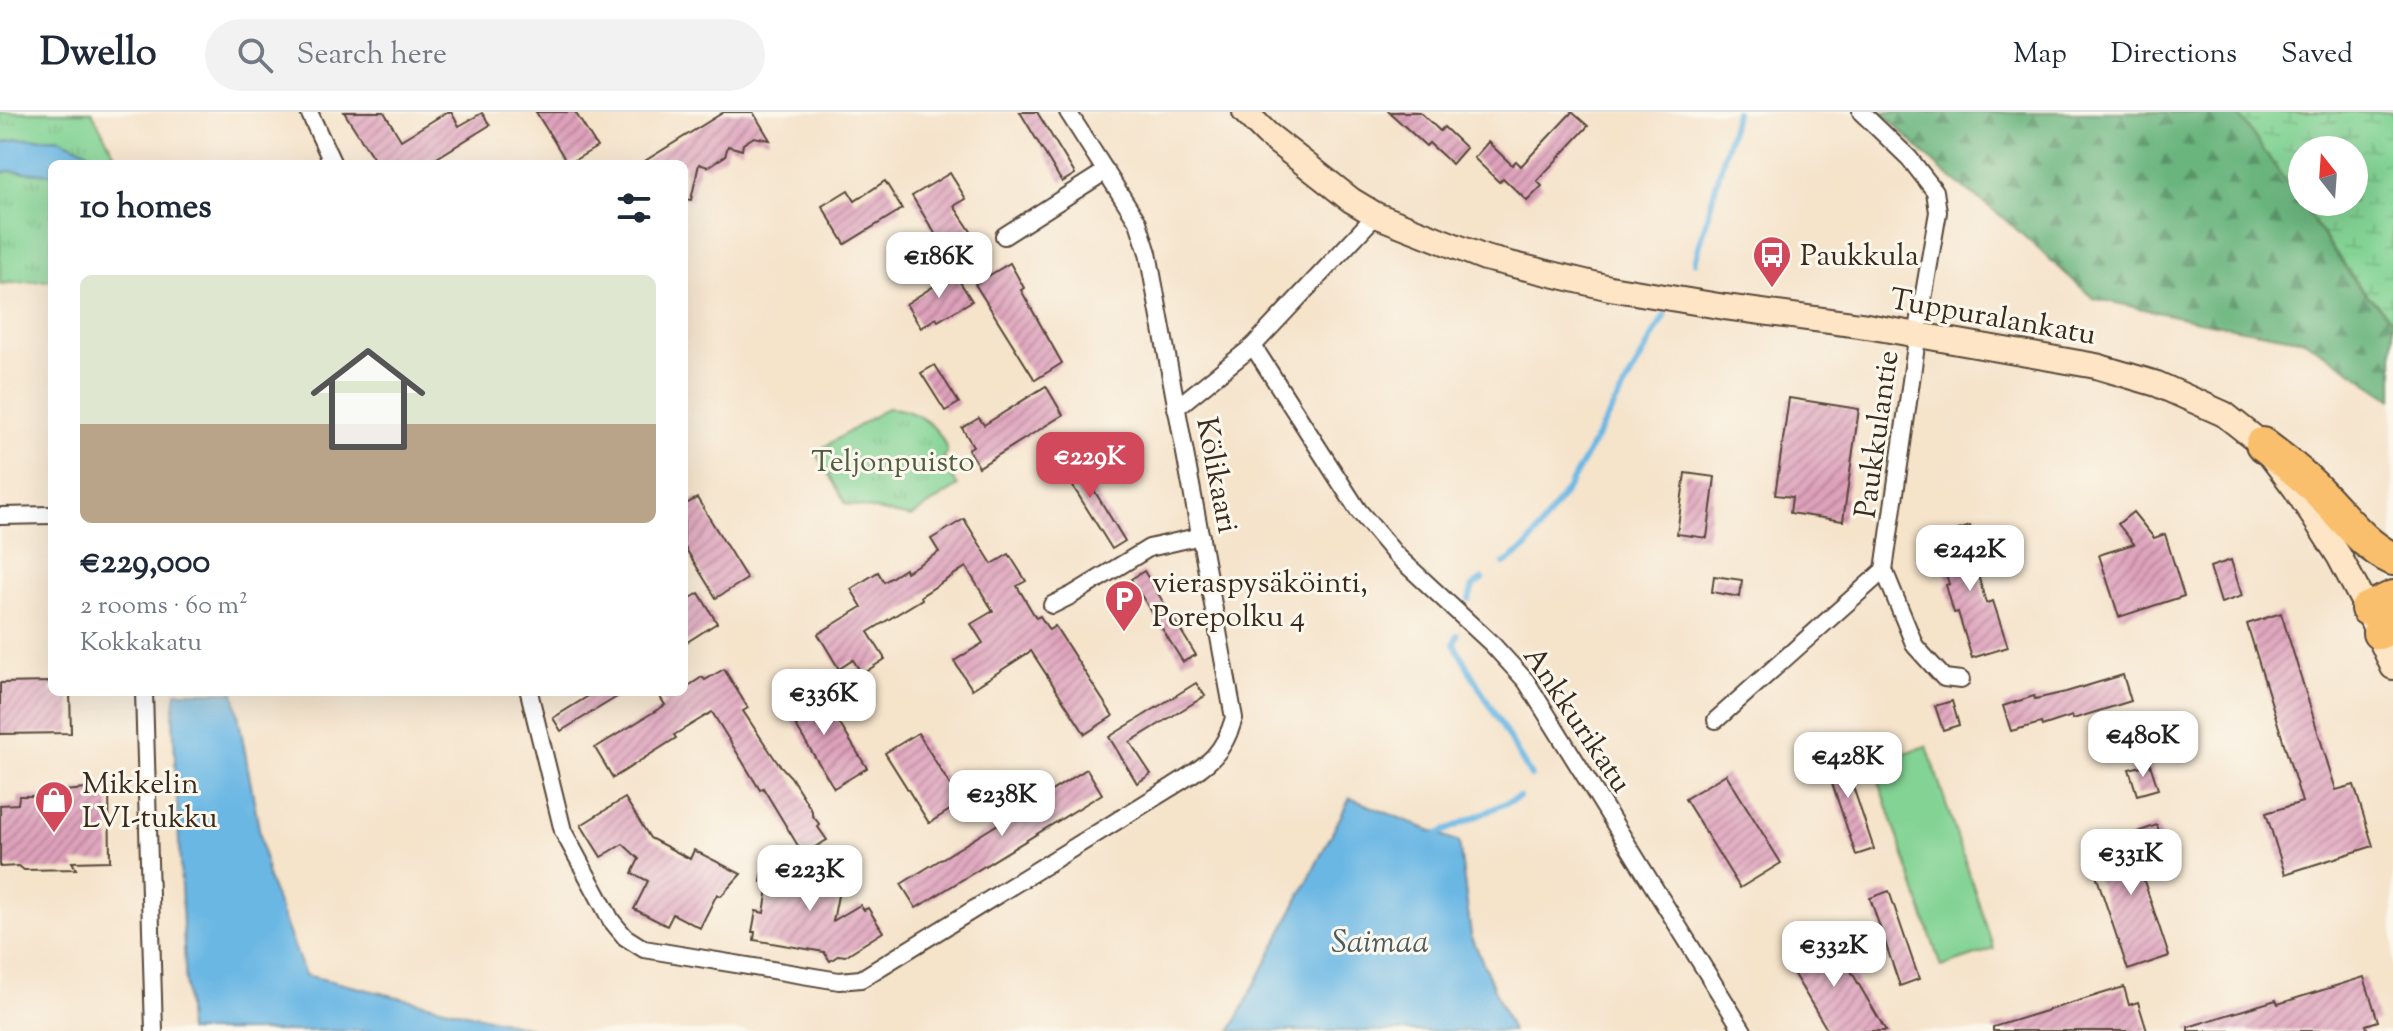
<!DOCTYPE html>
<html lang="en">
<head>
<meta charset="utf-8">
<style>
  body { margin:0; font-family:"Sorts Mill Goudy",serif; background:#f2f2f3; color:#1f2937; height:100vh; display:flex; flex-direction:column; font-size:30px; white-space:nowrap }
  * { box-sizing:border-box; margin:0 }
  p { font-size:26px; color:#747a83 }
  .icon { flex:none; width:44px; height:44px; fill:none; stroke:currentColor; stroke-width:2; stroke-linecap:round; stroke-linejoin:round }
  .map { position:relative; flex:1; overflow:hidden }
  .sheet { position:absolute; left:48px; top:48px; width:640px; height:536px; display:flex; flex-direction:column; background:#fff; border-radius:12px; box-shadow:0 8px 32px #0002 }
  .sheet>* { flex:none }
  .needle { width:52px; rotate:343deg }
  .controls { position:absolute; left:2288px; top:24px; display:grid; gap:16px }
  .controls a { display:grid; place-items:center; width:80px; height:80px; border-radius:50%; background:#fff; box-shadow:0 8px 32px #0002; font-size:40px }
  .price { position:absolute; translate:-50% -68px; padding:0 18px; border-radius:16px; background:#fff; color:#222; font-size:26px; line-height:52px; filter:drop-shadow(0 2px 4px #0008) }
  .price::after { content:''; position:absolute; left:50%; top:48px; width:24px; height:18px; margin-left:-12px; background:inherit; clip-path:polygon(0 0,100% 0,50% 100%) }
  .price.on { background:#d1495b; color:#fff }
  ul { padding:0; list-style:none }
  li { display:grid; align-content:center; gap:16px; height:424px; padding:0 32px }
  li+li { border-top:2px solid #e0e1e3 }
  li span { display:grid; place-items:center; height:248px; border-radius:12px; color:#555 }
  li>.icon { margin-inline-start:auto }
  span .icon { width:144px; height:144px; fill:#fffc; stroke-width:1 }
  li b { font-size:34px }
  h2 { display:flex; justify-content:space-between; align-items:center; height:96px; padding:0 32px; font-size:34px }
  header { display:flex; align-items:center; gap:48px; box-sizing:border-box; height:112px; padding:0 40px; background:#fff; border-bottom:2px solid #e0e1e3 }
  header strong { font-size:38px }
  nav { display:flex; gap:44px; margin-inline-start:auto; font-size:28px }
  .search { width:560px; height:72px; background:#f2f2f3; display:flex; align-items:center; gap:20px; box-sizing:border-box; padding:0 28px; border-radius:44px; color:#747a83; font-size:30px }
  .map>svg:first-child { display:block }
</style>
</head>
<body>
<header>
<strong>Dwello</strong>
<div class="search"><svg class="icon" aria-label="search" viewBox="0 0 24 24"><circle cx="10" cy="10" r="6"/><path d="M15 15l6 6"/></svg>Search here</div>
<nav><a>Map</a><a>Directions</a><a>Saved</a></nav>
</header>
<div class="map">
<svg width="2393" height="919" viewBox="0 0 2393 919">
  <defs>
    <pattern id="grass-tufts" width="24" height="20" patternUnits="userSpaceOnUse" patternTransform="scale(2)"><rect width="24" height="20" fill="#83d394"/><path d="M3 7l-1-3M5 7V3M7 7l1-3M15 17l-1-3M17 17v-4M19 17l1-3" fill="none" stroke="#72b57f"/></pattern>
    <pattern id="forest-firs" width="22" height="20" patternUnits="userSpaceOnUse" patternTransform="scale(2)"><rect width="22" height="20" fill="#6ab57e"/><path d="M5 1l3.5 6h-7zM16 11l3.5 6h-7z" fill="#589367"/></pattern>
    <pattern id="wetland-marsh" width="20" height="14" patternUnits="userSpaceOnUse" patternTransform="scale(2)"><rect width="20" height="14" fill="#83d394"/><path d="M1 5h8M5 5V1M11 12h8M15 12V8" fill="none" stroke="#72b57f"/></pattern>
    <pattern id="building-hatch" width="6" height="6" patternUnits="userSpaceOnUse" patternTransform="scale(2)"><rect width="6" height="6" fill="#dea1bb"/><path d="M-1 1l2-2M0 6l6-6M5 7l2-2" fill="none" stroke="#b58397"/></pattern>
  </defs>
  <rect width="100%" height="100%" fill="#fbf7ec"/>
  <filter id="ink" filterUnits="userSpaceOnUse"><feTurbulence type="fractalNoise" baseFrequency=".0125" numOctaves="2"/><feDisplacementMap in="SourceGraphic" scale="16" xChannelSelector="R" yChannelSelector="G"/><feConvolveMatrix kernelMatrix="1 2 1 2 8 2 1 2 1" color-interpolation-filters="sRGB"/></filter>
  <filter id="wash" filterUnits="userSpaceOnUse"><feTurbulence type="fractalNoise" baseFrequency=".006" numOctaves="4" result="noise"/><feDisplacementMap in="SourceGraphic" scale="32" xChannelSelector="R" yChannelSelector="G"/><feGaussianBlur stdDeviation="1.8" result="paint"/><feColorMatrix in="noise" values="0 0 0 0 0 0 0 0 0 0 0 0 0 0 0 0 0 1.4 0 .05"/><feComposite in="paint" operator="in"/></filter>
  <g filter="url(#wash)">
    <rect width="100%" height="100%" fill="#f5e3ca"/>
    <g fill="url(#grass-tufts)" stroke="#5f7e59" stroke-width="2">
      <path d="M0,0H92L120,52H52V168L0,172Z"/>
      <path d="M887,296C913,296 941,313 947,340L942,350L958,374L911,405L846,392L816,340Z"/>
    </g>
    <path fill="url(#forest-firs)" stroke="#52704e" stroke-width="2" d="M1882,0H2237L2359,175L2393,208V287L2304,228L2198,209L2093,186L2005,107L1943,60Z"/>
    <path fill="url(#wetland-marsh)" stroke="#5f7e59" stroke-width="2" fill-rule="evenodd" d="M2237,0H2393V208L2360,175ZM2302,38H2354V90H2302Z"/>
    <path fill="#83d394" stroke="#5f7e59" stroke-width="2" d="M1927,634L1994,837L1941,855L1873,651Z"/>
    <g fill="#6ab7e4" stroke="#527081" stroke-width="2">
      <path d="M58,26L87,39L95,52H52V62L9,59L0,61V31L17,27Z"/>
      <path d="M176,580H234L268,766L305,863L543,919H188L173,604Z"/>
      <path d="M1350,686L1459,730L1471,823L1512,919H1231Z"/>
    </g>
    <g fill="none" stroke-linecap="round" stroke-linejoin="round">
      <g stroke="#6ab7e4" stroke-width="6">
        <path d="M1695,150L1736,0"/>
        <path d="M1504,452L1527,435L1568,376L1665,203"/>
        <path d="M1469,487L1473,474L1482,467"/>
        <path d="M1457,523L1454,532L1531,664"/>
        <path d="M1438,722L1519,685"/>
      </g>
    </g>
    <g id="blocks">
      <g fill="url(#building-hatch)">
        <path d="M344,0H384L401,28L447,0H451L459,14L482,1L490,13L427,52H377Z"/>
        <path d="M536,0H575L597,35L568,52Z"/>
        <path d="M724,0H753L770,28L754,25L743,32L742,38L728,34L725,44L708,55L699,52L691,88L684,87V52H640Z"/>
        <path d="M1020,0H1037L1075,62L1062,70Z"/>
        <path d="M1389,0H1420L1440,19L1444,15L1466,36L1452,52L1429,31L1426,34Z"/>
        <path d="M1572,0L1588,14L1537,69L1542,74L1527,89L1503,66L1499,70L1474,46L1488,30L1512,53L1516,49L1521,54Z"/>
        <path d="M950,61L966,87L954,94L974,124L947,141L912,84Z"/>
        <path d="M885,69L902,97L845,132L822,94L848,78L855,89Z"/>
        <path d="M1010,151L1024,176L1021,178L1062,251L1035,268L975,172Z"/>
        <path d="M953,159L972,189L938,209L936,206L921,216L906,192L937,172L935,170Z"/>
        <path d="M935,253L959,291L945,299L921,261Z"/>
        <path d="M1046,274L1063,303L979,355L968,337L973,334L962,316L979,306L984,313Z"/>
        <path d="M1789,286L1859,297L1843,409L1790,401L1792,385L1775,383Z"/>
        <path d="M1070,339L1125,429L1112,437L1056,347Z"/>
        <path d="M1685,361L1715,365L1707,426L1677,422Z"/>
        <path d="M697,386L747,467L716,486L684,434V393Z"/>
        <path d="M2133,400L2154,426L2165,422L2184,484L2119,505L2099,443L2134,432L2118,412Z"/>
        <path d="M964,407L992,452L1009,442L1026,469L1017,474L1036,506L1040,504L1049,518L1055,514L1113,604L1085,622L1031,539L972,577L954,549L983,531L971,512L993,499L966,455L921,484L922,487L868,520L885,547L862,562L853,548L839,557L818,522L862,495L851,477L878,460L884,470L905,457L906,460L939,440L931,427Z"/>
        <path d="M1970,414L1985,461L1978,463L1986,491L1993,489L2008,535L1972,546L1958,500L1954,501L1946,473L1949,472L1935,426Z"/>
        <path d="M2231,448L2242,484L2221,491L2210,455Z"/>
        <path d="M1144,459L1196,543L1183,550L1131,467Z"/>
        <path d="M1714,464L1742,468L1740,485L1712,480Z"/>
        <path d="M699,481L717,511L684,532V490Z"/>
        <path d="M2281,501L2336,678L2354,673L2373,734L2285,762L2266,701L2302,690L2247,512Z"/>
        <path d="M724,557L748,596L743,599L777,650L791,665L812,699V703L820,713L818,715L827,728L803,742L763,676L760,678L712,600L674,623L676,626L613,666L595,636L665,593L657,580H684V577L702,565L705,568Z"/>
        <path d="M2123,563L2131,589L2073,607L2072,604L2042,614L2041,611L2011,619L2003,594L2034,584L2035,587L2066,580Z"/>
        <path d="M796,569L810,594L823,585L867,656L834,676L791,606L795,603L781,577Z"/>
        <path d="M52,570V580H70L71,621L0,622V571Z"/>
        <path d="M1196,571L1205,584L1130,630L1151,662L1137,671L1109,625Z"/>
        <path d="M595,580H625L561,619L553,606Z"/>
        <path d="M1952,589L1959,613L1943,618L1935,594Z"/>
        <path d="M918,621L961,691L929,711L885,641Z"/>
        <path d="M1839,633L1874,737L1856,743L1821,638Z"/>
        <path d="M2150,652L2158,677L2137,683L2129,657Z"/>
        <path d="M1087,657L1102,682L916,796L901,772Z"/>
        <path d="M1726,662L1781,751L1740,776L1685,687Z"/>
        <path d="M109,675L110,749L72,750L76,757L24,758L19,754L0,755V693L18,692L19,684H65L64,679Z"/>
        <path d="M625,686L650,726L690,747L694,738L741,762L721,784L717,782L700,816L673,802L667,814L634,797L648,769L632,761L639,747L623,732L601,745L581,713Z"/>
        <path d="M2157,713L2165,738L2137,748L2169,844L2128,858L2089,742L2133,727L2132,722Z"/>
        <path d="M764,750L842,763L833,809L860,793L864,798L868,796L883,820L845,844L839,843L830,849L824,840L754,828L755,820H752L756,799L764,801L769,771L761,770Z"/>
        <path d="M1889,779L1919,867L1900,874L1870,786Z"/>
        <path d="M1830,823L1886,919H1828L1786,849Z"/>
        <path d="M2364,865L2378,909L2366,913L2368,919H2188V915L2276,888L2278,892Z"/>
        <path d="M2124,875L2129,893L2138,890L2147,919H1993V915Z"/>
      </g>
    </g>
  </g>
  <g filter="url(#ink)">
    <use href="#blocks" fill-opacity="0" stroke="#574638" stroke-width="2"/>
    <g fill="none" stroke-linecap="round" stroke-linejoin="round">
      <g stroke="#574638" stroke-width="20">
        <g id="street">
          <path d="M309,0L333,52"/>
          <path d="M1004,124L1106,59"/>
          <path d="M1253,234L1358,398L1395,442L1492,532L1526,569L1743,919"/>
          <path d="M1176,296L1253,234L1376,103"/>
          <path d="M0,404L52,403"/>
          <path d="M1884,458L1915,534L1944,566L1961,568"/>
          <path d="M1052,493L1072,483L1149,436L1201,424"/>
          <path d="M144,580L154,919"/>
          <path d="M529,580L563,719L611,808L625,825L644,837L839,869L861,867L1170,676C1204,654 1222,647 1234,606L1148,141L1138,110L1068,0"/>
          <path d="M1716,608L1884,458L1921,199L1938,100L1935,79L1909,46L1861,0"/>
        </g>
      </g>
      <g stroke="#574638" stroke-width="28">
        <path id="secondary" d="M1245,0L1267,22L1351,88L1376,103L1485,146L1610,176L1725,195L1867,214L2096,254L2157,272L2224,302L2262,332L2295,376L2339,444L2367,497L2393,555"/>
      </g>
      <g stroke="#574638" stroke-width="36">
        <g id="highway">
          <path d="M2262,332C2282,347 2302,362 2319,380C2342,403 2363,433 2393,447"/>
          <path d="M2367,497L2393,485"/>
          <path d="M2379,521L2393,514"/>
        </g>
      </g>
      <use href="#street" stroke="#fff" stroke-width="16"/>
      <use href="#secondary" stroke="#fde5c5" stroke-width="24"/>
      <use href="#highway" stroke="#f9bf6d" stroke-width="32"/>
    </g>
  </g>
  <defs>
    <g id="bus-pin" transform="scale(2)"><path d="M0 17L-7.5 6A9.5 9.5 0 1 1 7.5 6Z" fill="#d1495b" stroke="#fbf7ec"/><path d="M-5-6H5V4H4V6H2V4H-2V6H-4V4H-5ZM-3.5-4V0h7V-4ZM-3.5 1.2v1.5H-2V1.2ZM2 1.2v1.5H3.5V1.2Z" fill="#fff"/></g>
    <g id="parking-pin" transform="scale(2)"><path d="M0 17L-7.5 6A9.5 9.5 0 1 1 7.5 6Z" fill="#d1495b" stroke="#fbf7ec"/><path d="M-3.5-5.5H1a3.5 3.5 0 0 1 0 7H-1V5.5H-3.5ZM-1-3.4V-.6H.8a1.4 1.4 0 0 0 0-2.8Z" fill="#fff"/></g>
    <g id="shop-pin" transform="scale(2)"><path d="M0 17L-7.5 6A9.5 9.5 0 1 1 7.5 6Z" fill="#d1495b" stroke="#fbf7ec"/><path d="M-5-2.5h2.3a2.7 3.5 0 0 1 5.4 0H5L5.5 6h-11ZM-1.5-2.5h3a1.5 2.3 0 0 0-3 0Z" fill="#fff"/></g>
  </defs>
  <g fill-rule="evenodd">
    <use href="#bus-pin" x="1772" y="143"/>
    <use href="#parking-pin" x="1124" y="487"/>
    <use href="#shop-pin" x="54" y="688"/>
  </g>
  <g text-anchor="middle" stroke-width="6" stroke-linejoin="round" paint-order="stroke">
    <g font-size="30" fill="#3b2a1e" stroke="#fbf7ec" text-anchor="start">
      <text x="1800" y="153">Paukkula</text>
      <text x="1152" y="480">vieraspysäköinti,<tspan x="1152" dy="34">Porepolku 4</tspan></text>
      <text x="82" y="681">Mikkelin<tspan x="82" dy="34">LVI-tukku</tspan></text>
    </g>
    <g font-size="30" fill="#3b2a1e" stroke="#fbf7ec">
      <text transform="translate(1993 204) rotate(10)" y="10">Tuppuralankatu</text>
      <text transform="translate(1876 322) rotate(-82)" y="10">Paukkulantie</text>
      <text transform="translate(1218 363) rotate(79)" y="10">Kölikaari</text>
      <text transform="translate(1578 607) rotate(56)" y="10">Ankkurikatu</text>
    </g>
    <g font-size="30" fill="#515d41" stroke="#fbf7ec">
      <text x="893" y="359">Teljonpuisto</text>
    </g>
    <g font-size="32" font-style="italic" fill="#4b5b63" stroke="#fbf7ec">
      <text x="1380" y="840">Saimaa</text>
    </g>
  </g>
</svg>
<div class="controls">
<a><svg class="needle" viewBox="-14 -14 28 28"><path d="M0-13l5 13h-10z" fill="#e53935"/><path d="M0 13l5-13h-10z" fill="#747a83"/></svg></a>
</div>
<b class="price" style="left:939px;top:188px">€186K</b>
<b class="price on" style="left:1090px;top:388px">€229K</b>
<b class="price" style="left:1970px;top:481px">€242K</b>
<b class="price" style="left:824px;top:625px">€336K</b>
<b class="price" style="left:2143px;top:667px">€480K</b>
<b class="price" style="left:1848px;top:688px">€428K</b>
<b class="price" style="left:1002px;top:726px">€238K</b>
<b class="price" style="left:2131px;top:785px">€331K</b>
<b class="price" style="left:810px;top:801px">€223K</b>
<b class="price" style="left:1834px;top:877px">€332K</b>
<section class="sheet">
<h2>10 homes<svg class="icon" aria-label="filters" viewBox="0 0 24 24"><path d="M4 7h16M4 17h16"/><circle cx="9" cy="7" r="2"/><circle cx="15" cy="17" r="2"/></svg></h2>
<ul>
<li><span style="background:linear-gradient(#dfe7d0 60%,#b9a48a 0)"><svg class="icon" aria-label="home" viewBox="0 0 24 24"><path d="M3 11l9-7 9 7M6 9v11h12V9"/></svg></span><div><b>€229,000</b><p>2 rooms · 60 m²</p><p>Kokkakatu</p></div></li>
</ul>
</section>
</div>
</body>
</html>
